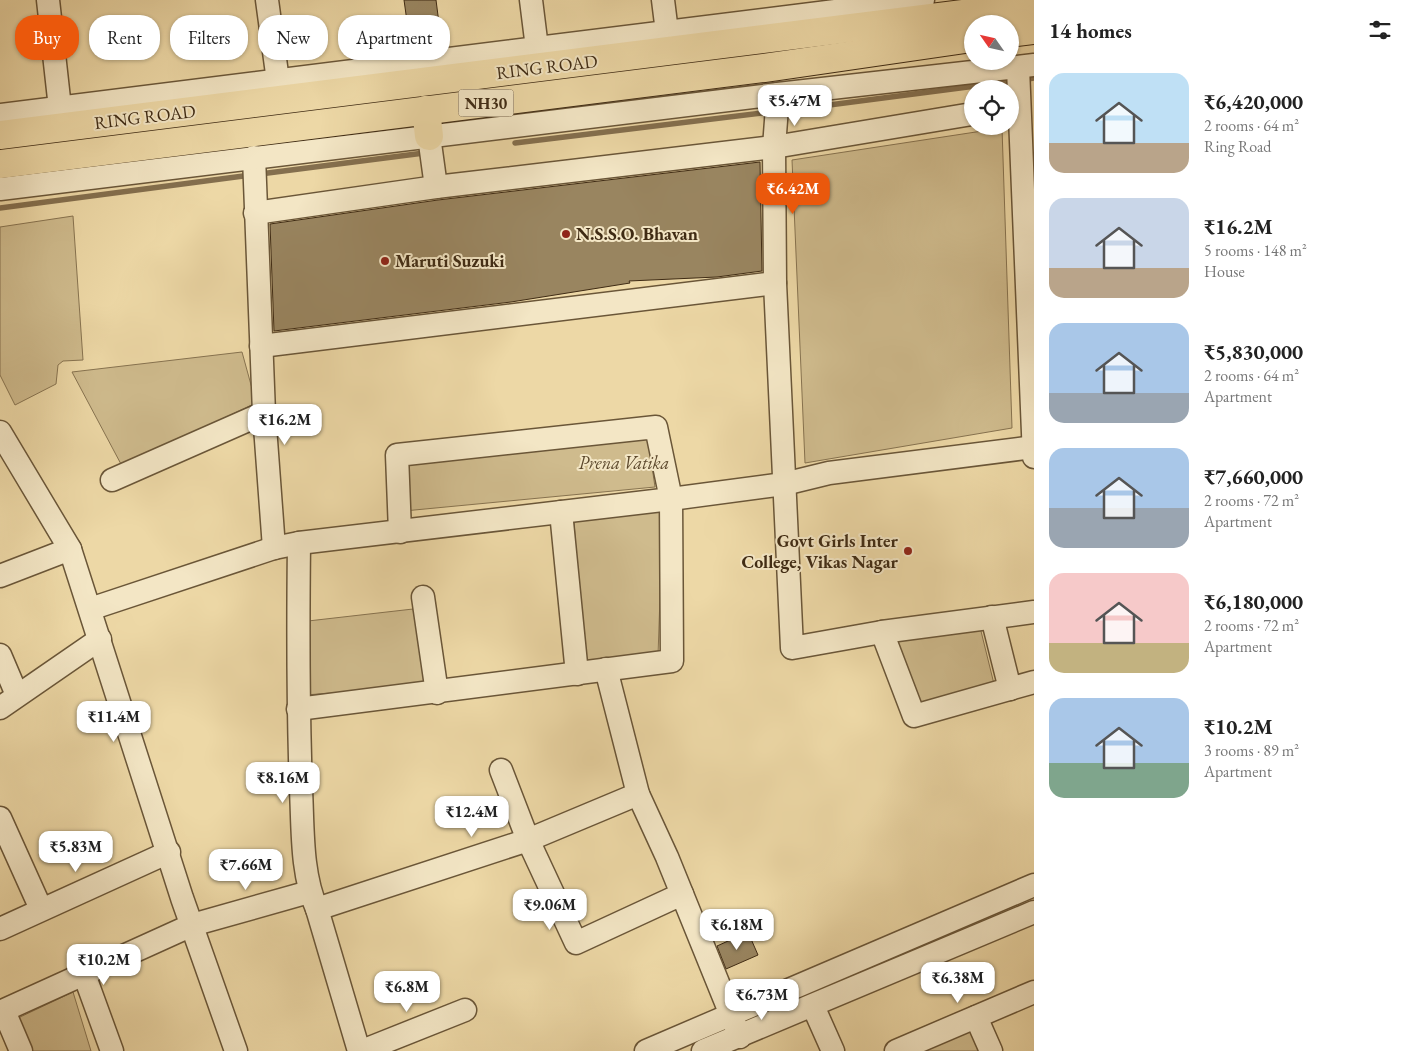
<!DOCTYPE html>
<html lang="en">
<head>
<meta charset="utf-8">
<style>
  body { margin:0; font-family:"EB Garamond",serif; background:#f2f2f2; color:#222; height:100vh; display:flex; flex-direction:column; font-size:19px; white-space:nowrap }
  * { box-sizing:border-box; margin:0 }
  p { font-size:16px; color:#767676 }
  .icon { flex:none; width:28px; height:28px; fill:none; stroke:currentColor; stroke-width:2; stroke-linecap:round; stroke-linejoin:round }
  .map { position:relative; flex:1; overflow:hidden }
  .side { display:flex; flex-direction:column; background:#fff; width:375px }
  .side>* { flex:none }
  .banner { position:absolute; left:15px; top:15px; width:475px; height:45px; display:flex; gap:10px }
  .needle { width:32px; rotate:304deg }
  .buttons { position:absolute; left:964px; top:15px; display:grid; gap:10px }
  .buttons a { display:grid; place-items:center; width:55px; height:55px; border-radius:50%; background:#fff; box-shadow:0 1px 4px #0004; font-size:25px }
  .price { position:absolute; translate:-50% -42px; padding:0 11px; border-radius:10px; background:#fff; color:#222; font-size:16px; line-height:32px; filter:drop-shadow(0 1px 2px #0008) }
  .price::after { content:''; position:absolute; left:50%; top:30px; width:15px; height:11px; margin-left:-8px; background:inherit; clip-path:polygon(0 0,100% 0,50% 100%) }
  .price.selected { background:#ea580c; color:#fff }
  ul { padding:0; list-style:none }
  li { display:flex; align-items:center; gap:15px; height:125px; padding:0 15px }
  li span { display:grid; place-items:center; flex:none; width:140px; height:100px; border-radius:15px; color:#555 }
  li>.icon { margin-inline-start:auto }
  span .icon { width:60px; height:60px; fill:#fffc; stroke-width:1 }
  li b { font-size:21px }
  h2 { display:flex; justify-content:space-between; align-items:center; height:60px; padding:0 15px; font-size:21px }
  .tag { padding:0 18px; border-radius:20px; background:#fff; box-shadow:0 1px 4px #0004; font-size:18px; line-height:45px }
  .tag.selected { background:#ea580c; color:#fff }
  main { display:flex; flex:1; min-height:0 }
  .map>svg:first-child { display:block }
</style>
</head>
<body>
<main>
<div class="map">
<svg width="1034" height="1051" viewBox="0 0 1034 1051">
  <rect width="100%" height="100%" fill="#edd8a6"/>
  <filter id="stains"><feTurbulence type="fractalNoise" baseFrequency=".004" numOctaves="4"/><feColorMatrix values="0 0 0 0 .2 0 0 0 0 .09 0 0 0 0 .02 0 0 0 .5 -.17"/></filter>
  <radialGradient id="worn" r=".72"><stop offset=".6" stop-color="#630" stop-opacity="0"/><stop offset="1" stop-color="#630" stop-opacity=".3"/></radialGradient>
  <g fill="#cfbb8d" stroke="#877350">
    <path d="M1002,128L1012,428L805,463L792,160Z"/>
    <path d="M73,216L83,360L63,361L58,365L56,384L15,405L0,375V227Z"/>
    <path d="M242,352L256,403L122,466L72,372Z"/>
    <path d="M647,433L655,487L404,511L403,465Z"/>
    <path d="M663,507L658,656L584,662L574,522Z"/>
    <path d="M413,609L427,686L305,695L308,621Z"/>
    <path d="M979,623L994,684L915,706L890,638Z"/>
    <path d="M73,992L91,1051H32L18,1018Z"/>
    <path d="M973,1028L983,1051H928L927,1049Z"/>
  </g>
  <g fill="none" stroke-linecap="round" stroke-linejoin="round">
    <g stroke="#846f4e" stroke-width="5.5">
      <path d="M1023,80L1034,78"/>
      <path d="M783,111L1014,81"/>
      <path d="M515,143L771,112"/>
      <path d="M260,174L424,153"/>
      <path d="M0,208L251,175"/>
    </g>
  </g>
  <g fill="#998560" stroke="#3f2b14">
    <path d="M404,0H436L441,39L410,43Z"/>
    <path d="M760,162L762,271L717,277L629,281L630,283L511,302L274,331L270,224L438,200Z"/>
    <path d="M748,932L758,955L726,969L717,946Z"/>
  </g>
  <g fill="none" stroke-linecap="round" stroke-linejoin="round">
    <g stroke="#6a5638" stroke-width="25">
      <g id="minor">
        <path d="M48,0L60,108"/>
        <path d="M267,0L278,81"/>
        <path d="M531,0L537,48"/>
        <path d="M663,0L667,32"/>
        <path d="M1018,68L1034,457"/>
        <path d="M778,94L774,147L775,283L792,648L882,632L1034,612"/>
        <path d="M0,115L923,0"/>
        <path d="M429,136L436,187"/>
        <path d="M254,157L264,413L274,548"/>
        <path d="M0,189L778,94L1034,65"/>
        <path d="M255,213L436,187L774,147L972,114"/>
        <path d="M261,346L775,283"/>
        <path d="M0,432L70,549L182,898L236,1051"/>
        <path d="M112,480L264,413"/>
        <path d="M561,512L577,674"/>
        <path d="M299,543C298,625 298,708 301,790C303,828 301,874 317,909L359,1051"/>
        <path d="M0,576L70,549"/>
        <path d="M423,597L437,693"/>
        <path d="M90,609L274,548L299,543L671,499L784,484L829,473L1034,447"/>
        <path d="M992,617L1010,689"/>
        <path d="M882,632L914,716L1034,682"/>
        <path d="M0,655L17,695"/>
        <path d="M606,669L638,794L667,857L740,1037"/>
        <path d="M0,708L100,639"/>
        <path d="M298,709L672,661L671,499L656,427L397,455L400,532"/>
        <path d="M501,770L528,840L576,943L682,894"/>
        <path d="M0,818L41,909"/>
        <path d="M317,909L528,840L638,794"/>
        <path d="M0,929L169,852"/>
        <path d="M84,974L112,1051"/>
        <path d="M813,1006L833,1051"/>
        <path d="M4,1011L21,1051"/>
        <path d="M0,1012L192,925L309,892"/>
        <path d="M976,1017L991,1051"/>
        <path d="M362,1051L465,1010"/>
        <path d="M646,1051L1034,885"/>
        <path d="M703,1051L1034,912"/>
        <path d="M896,1051L1034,992"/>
      </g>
    </g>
    <g stroke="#3f2b14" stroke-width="30">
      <g id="highway">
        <path d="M1010,33L1034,30"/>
        <path d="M426,110L429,136"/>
        <path d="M0,135L1034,5"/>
        <path d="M0,164L764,68L972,38"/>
      </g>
    </g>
    <use href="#minor" stroke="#f3e6c5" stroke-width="22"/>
    <use href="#highway" stroke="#edd8a6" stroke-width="28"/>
  </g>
  <g fill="#8f2418" stroke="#f3e6c5" stroke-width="2">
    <circle cx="566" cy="234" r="5"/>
    <circle cx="385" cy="261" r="5"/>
    <circle cx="908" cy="551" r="5"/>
  </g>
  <g text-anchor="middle" stroke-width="4" stroke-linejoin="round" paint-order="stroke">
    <rect fill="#f3e6c5" stroke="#756349" stroke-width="1" x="458.5" y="89.5" width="55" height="27" rx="4"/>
    <g font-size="16" font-weight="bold" fill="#3f2b14">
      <text x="486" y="109">NH30</text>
    </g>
    <g font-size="18" fill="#3f2b14" stroke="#f3e6c5">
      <text transform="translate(547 67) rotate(-7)" y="6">RING ROAD</text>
      <text transform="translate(145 117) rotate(-7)" y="6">RING ROAD</text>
    </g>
    <g font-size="18" font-weight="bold" fill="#3f2b14" stroke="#f3e6c5" text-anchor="start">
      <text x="576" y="240">N.S.S.O. Bhavan</text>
      <text x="395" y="267">Maruti Suzuki</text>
      <text x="898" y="547" text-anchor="end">Govt Girls Inter<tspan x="898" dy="21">College, Vikas Nagar</tspan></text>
    </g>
    <g font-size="18" font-style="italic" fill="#5c482c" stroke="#f3e6c5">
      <text x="624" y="469">Prena Vatika</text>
    </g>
  </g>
  <rect width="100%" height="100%" filter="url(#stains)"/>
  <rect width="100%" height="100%" fill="url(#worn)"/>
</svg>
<div class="buttons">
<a><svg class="needle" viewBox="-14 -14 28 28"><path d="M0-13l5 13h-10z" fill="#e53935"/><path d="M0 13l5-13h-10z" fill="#767676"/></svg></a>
<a><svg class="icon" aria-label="locate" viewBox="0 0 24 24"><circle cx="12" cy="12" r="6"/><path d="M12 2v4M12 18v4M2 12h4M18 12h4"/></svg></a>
</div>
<b class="price" style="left:795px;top:127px">₹5.47M</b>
<b class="price selected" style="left:793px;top:215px">₹6.42M</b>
<b class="price" style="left:285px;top:446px">₹16.2M</b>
<b class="price" style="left:114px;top:743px">₹11.4M</b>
<b class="price" style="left:283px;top:804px">₹8.16M</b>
<b class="price" style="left:472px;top:838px">₹12.4M</b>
<b class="price" style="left:76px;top:873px">₹5.83M</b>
<b class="price" style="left:246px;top:891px">₹7.66M</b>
<b class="price" style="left:550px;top:931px">₹9.06M</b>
<b class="price" style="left:737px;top:951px">₹6.18M</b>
<b class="price" style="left:104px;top:986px">₹10.2M</b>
<b class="price" style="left:958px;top:1004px">₹6.38M</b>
<b class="price" style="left:407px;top:1013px">₹6.8M</b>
<b class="price" style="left:762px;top:1021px">₹6.73M</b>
<div class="banner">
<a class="tag selected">Buy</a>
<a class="tag">Rent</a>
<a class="tag">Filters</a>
<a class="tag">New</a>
<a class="tag">Apartment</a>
</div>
</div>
<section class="side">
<h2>14 homes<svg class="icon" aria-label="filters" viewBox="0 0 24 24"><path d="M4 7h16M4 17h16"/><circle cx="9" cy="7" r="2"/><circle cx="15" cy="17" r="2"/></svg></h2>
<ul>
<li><span style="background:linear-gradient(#bfe0f5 70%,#b9a48a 0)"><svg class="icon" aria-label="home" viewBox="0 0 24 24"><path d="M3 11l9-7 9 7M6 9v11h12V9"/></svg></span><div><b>₹6,420,000</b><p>2 rooms · 64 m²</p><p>Ring Road</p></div></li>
<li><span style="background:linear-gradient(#c9d6e8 70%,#b9a48a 0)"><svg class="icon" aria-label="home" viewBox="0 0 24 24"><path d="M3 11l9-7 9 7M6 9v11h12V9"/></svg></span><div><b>₹16.2M</b><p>5 rooms · 148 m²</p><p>House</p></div></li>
<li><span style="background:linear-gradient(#a9c7e8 70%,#9aa5b1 0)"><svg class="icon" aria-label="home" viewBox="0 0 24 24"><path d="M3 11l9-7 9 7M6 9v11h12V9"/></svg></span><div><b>₹5,830,000</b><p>2 rooms · 64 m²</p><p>Apartment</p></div></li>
<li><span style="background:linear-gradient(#a9c7e8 60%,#9aa5b1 0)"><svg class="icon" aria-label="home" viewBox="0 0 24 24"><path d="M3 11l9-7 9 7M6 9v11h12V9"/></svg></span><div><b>₹7,660,000</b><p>2 rooms · 72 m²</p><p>Apartment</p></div></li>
<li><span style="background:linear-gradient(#f6c9c9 70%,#c2b280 0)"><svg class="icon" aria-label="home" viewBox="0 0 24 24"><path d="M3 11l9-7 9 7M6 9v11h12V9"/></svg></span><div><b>₹6,180,000</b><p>2 rooms · 72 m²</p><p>Apartment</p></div></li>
<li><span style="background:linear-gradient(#a9c7e8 65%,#7fa58c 0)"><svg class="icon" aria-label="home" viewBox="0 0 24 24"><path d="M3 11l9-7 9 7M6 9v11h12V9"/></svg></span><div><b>₹10.2M</b><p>3 rooms · 89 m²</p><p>Apartment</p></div></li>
</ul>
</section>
</main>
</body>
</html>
